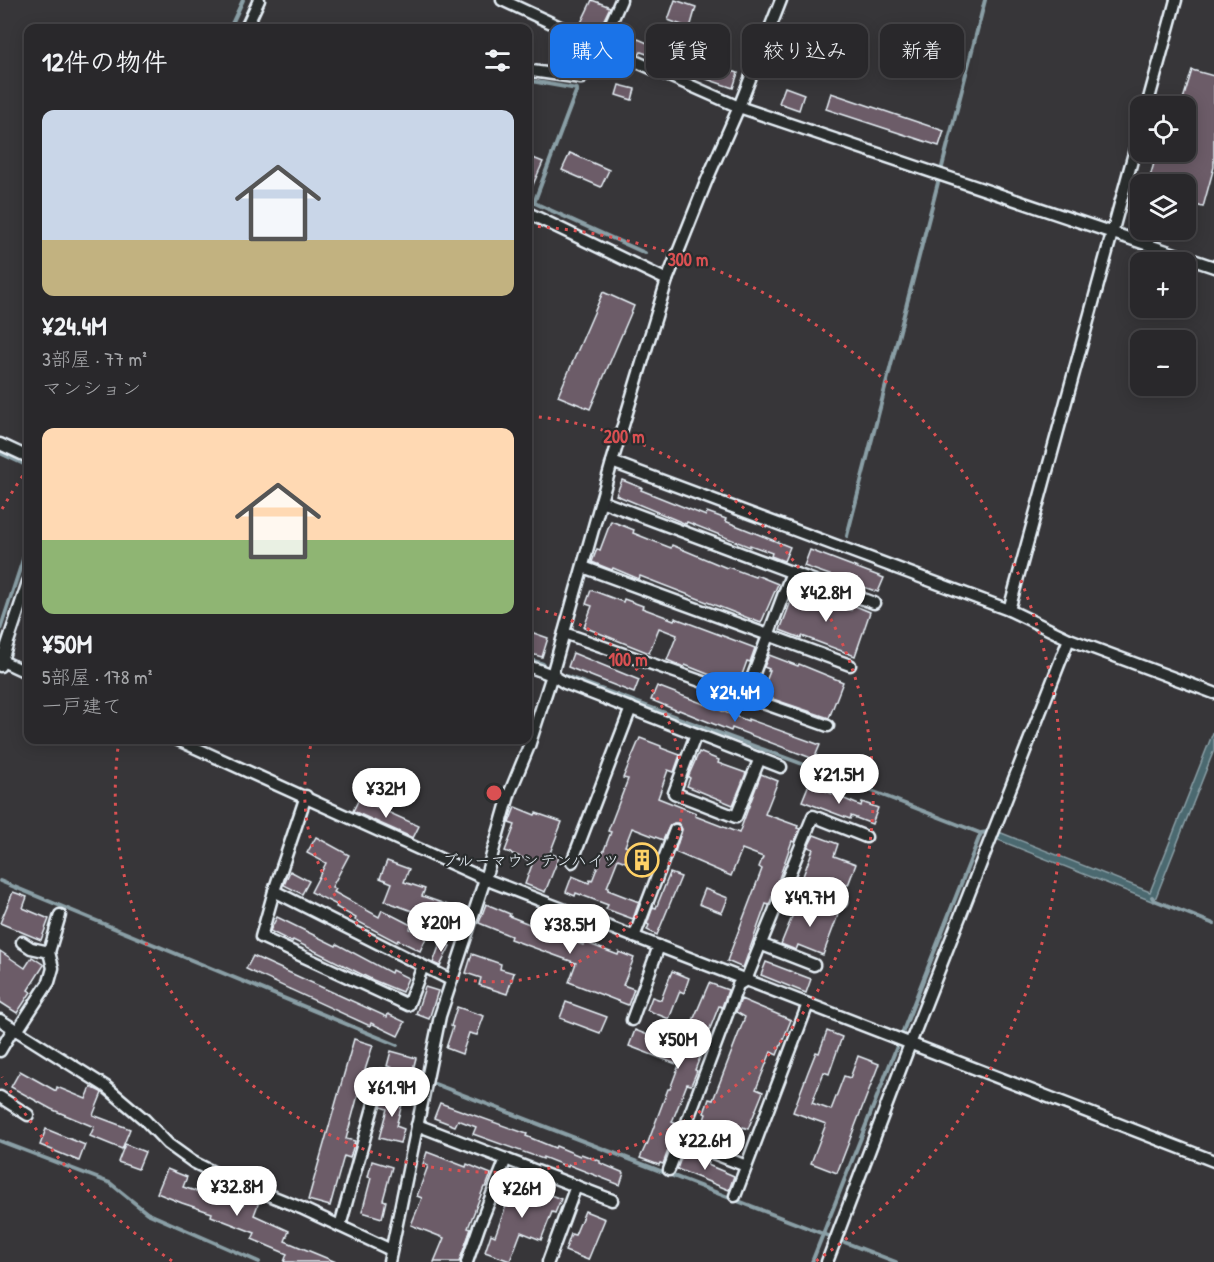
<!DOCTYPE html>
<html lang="ja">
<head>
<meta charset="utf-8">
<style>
  body { margin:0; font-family:"Patrick Hand","Klee One",sans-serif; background:#353437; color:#f1f3f6; height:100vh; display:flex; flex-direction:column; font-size:22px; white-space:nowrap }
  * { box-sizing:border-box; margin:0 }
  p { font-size:20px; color:#a5a6a9 }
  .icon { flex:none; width:33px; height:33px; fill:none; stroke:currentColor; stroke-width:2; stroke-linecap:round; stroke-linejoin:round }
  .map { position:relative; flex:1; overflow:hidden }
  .drawer { position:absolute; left:24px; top:24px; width:508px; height:720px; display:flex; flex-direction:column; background:#29282b; border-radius:12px; box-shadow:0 3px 15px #0003,0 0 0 2px #454447 }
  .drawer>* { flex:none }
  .banner { position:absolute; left:550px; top:24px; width:570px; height:54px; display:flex; gap:12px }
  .buttons { position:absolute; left:1130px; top:96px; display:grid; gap:12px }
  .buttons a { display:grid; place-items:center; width:66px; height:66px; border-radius:12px; background:#29282b; box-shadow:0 3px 15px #0003,0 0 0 2px #454447; font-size:30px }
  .price { position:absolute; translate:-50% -51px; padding:0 14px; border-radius:21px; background:#fff; color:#222; font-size:20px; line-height:39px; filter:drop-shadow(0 2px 3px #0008) }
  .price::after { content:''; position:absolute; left:50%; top:36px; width:18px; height:14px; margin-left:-9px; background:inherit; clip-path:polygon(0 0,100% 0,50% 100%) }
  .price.current { background:#1a73e8; color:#fff }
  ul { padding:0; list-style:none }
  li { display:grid; align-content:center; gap:12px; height:318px; padding:0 18px }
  li span { display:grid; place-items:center; height:186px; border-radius:12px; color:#555 }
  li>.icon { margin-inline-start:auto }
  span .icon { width:108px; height:108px; fill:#fffc; stroke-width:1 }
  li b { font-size:26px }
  h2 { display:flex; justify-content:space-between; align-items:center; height:72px; padding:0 18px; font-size:26px }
  .chip { padding:0 21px; border-radius:12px; background:#29282b; box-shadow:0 3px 15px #0003,0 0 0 2px #454447; font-size:21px; line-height:54px }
  .chip.current { background:#1a73e8; color:#fff }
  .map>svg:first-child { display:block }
</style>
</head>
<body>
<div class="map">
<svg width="1214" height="1262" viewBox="0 0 1214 1262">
  <rect width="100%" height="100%" fill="#373639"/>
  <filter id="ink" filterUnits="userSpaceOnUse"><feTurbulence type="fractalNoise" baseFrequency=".0167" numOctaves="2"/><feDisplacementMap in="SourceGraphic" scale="12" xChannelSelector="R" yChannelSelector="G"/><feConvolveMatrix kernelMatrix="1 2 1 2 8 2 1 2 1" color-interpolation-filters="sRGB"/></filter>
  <g filter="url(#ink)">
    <path fill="#4c696f" stroke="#8a9fa6" stroke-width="1.5" d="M1214,730V750L1154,902L996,839L999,832L1150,892Z"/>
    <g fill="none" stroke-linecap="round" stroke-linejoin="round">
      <g stroke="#8a9fa6" stroke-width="4">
        <path d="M230,28L243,0"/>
        <path d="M528,84L531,81L577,89L534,203"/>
        <path d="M528,200L645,253"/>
        <path d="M0,453L28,466"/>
        <path d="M847,536L985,0"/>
        <path d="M0,630L28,544"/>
        <path d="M528,659L543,664"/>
        <path d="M566,676L797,762L980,833"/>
        <path d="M0,881L397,1045"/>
        <path d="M1152,897L1154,900L1214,924"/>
        <path d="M435,1084L896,1262"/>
        <path d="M0,1141L110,1183L147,1213L259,1262"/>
        <path d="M812,1262L981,833L988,832L992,834"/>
      </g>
    </g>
    <g fill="#6c5c67" stroke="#e8f1f8" stroke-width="1.5">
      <path d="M592,0L610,7L596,36L579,27Z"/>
      <path d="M675,0L696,7L690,28L668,20Z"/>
      <path d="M624,33L659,48L661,42L683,50L678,65L641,52L639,55L619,46Z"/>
      <path d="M568,47L585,55L580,66L563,58Z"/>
      <path d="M703,53L714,57L711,64L738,73L733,88L695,75Z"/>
      <path d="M1192,70L1214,76V167L1203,207L1185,202V184H1148L1156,156L1167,159L1169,152H1185V106H1181Z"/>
      <path d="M619,85L635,89L632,100L616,95Z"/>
      <path d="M785,87L804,94L799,110L779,103Z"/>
      <path d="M831,93L944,131L939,146L826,109Z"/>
      <path d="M570,153L609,170L601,187L562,170Z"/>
      <path d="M528,156L543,162L528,196Z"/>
      <path d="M603,292L634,306L590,409L558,396Z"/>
      <path d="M622,480L642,488L641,490L706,516L707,512L726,519L725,521L790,547L784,561L771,556L772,553L750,545V547L687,522L686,524L616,495Z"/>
      <path d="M611,521L634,530L633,533L671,548L672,545L727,568L728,567L755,577L756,575L778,584L761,623L640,576L639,579L613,568L612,570L592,562L597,549L600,550Z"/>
      <path d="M810,550L884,578L878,592L804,566Z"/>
      <path d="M591,590L623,602L624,599L643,606L642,608L674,620L675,618L755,648L750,662L747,661L738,686L685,665L684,667L667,660L677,635L659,628L649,653L584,627L592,606L586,604Z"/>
      <path d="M795,591L822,602L823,599L851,610L853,605L870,612L855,656L802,636L801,638L780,630Z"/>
      <path d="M528,631L548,638L542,657L528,653Z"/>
      <path d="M573,653L639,680L634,693L568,667Z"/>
      <path d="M769,655L798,666L799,664L843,682L829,718L761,695L770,671H768L769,669L764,667Z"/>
      <path d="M657,686L748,721V719L820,745L814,759L732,728L731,731L679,710L678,711L654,701L651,700Z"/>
      <path d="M640,738L661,746V748L680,755L674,772L668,770L658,798L696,813L695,816L739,833L761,774L778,781L765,814L798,826L797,828L800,829L794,842L792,841L775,890L769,905L766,904L743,968L727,961L762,869L759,867L763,857L742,849L731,876L675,852L682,829L678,823H674L670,825L663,840L632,828L625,846L656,858L651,872L618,859L607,887H609L608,890L639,902L633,919L606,909L608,905L576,893L575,896L566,892L572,876L589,883L590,880L592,881L611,832L608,831L628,779L623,778Z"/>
      <path d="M699,752L719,760L718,763L746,773L733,805L687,786L690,778L688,777Z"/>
      <path d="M809,784L861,806L862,802L878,808L872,824L851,816L850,819L802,801Z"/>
      <path d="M359,799L419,826L413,838L353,811Z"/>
      <path d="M515,807L535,815L536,813L562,822L550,853L559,857L545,892L525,884L533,862L505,851L515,825L509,823Z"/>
      <path d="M814,835L838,844L834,856L856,864L848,885L826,876L822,884L803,876L813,849L808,847Z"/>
      <path d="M316,837L349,855L332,887L336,889L334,892L379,917L382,910L411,925L410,929L426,938L420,951L398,940L397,942L355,920L356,918L336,907L337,905L311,892L326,863L307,853Z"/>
      <path d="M387,861L409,869L404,882L425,889L422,896L462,910L455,927L435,918L434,919L385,901L392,883L380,878Z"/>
      <path d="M290,871L309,881L302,894L284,885Z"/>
      <path d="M670,873L681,877L657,935L647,930L649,925L647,924L653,907L656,908Z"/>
      <path d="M705,889L728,898L722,913L699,904Z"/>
      <path d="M13,892L27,897L23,908L49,919L41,940L0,923Z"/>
      <path d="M800,897L815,903L813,906L838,915L823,955L798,945L796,950L781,944Z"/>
      <path d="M486,904L510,914L509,916L583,945L584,942L618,955L619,952L634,958L623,985L634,989L628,1005L569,982L576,963L510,939L511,936L479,923Z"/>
      <path d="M277,917L336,946L337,944L391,973L392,970L408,978L402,992L373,980L293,940L292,942L270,931Z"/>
      <path d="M441,941L450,946L440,966L433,963Z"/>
      <path d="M0,951L25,968L32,957L44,965L28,990L31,992L17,1013L0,1002Z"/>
      <path d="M472,954L501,964L500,969L514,973L507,994L479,985L481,978L466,973Z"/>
      <path d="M253,956L387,1017L388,1014L405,1022L398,1036L371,1023L370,1026L246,969Z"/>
      <path d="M766,962L811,979L806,993L761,975Z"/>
      <path d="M672,971L689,978L684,993L680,991L669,1019L647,1010L652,997L661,1000Z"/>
      <path d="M709,983L728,990L722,1007L719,1006L705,1041L706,1042L695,1070L697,1071L691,1085L687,1084L672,1122L677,1124L668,1147L669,1148L663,1164L660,1163L659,1165L640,1158L646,1145H647L668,1089H670L679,1065L629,1046L635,1030L686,1050L696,1025L692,1023Z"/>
      <path d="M425,987L438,991L429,1019L416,1014Z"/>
      <path d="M741,999L791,1020L777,1055L771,1052L756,1089L763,1092L748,1129L743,1127L733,1152L697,1139L706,1114L704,1113L709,1099L713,1100L745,1017L736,1012Z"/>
      <path d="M566,1002L607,1017L600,1033L560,1018Z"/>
      <path d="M457,1007L484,1016L477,1035L469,1033L462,1054L446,1048L453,1027L451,1026Z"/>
      <path d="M827,1031L842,1037L829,1074L824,1072L812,1103L831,1110L844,1076L850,1078L858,1056L879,1064L837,1173L811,1163L826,1124L793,1112L808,1072L816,1052L819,1053Z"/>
      <path d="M354,1039L373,1045L365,1070H367L363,1084H361L346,1139L355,1141L350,1158L344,1156L330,1206L308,1200Z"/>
      <path d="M391,1051L416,1058L412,1073L387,1066Z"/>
      <path d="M20,1071L56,1091L57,1087L86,1099L91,1087L101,1092L102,1093L93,1115L130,1129L122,1149L90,1136L94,1127L51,1109L11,1087Z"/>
      <path d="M386,1092L404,1097L396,1126L404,1129L400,1143L379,1138L387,1109L381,1107Z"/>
      <path d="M440,1103L527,1134L526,1136L555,1148L556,1146L580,1156L581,1154L600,1161V1163L624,1173L620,1185L569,1165L568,1167L543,1157V1159L473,1134L476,1127L458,1120L455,1126L434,1118Z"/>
      <path d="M46,1129L85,1145L79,1161L40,1145Z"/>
      <path d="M125,1144L145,1152L138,1169L118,1162Z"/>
      <path d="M427,1152L466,1167L467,1164L491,1174L486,1187H484L468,1228L471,1229L459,1262H434L444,1238L411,1225L422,1198L417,1196L428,1166L423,1164Z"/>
      <path d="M683,1153L690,1156L692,1153L707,1159L706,1162L709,1163L708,1165L734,1176L729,1190L677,1169Z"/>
      <path d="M372,1161L392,1167L383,1200L386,1201L382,1218L362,1212L371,1178L368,1177Z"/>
      <path d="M167,1169L187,1177L183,1187L217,1198L218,1196L243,1205L247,1194L260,1199L254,1215L289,1231L285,1241L336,1262H284L287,1254L252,1239L255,1233L211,1216L212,1213L182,1203L157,1193Z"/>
      <path d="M514,1181L561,1199L555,1213L552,1212L541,1240L521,1232L510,1261L485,1252L491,1234L495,1236L510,1195H509Z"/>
      <path d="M585,1211L605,1219L588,1260L565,1251L571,1234L575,1235Z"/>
    </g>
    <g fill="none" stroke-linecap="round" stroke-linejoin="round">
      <g stroke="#e8f1f8" stroke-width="15">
        <g id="minor">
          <path d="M502,0L601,46L739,107L1214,267"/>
          <path d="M246,28L259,0"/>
          <path d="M528,73L532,71L581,78L601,46L621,0"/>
          <path d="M1147,106L1176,0"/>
          <path d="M528,213L667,280"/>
          <path d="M0,444L28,457"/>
          <path d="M612,462L1009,610L1069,639L1214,693"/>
          <path d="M601,501L874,603"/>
          <path d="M583,567L850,665"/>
          <path d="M1009,610L1140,131"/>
          <path d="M564,633L828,726"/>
          <path d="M0,660L28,673"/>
          <path d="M0,666L28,582"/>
          <path d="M528,666L552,675L565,683L781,767"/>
          <path d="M745,697L792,572"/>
          <path d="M696,734L674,793L736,817L760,758"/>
          <path d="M178,740L485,879L1214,1161"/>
          <path d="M572,862L631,708"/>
          <path d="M786,881L841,902"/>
          <path d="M274,891L306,796"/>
          <path d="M634,937L675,830"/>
          <path d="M760,944L814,965"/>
          <path d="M49,952L60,915"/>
          <path d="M423,966L408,1005L261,937L274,891L451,980"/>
          <path d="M0,1020L105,1086L144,1119L168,1144L193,1162L215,1173L301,1208L391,1250"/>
          <path d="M632,1020L659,946"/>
          <path d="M17,1031L49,982L53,968L49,952L31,948L22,942"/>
          <path d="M0,1051L13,1029"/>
          <path d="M0,1097L28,1115"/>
          <path d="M417,1125L612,1200"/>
          <path d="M680,1140L746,1166"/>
          <path d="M669,1170L738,985L746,980L813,816L866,837"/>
          <path d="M735,1196L808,1004"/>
          <path d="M340,1226L382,1075L425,1087"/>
          <path d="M389,1262L440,1016L485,879L510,792L529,746L552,675L612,462L667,280L706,182L739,107L781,0"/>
          <path d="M467,1262L479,1227L506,1159"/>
          <path d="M548,1262L576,1186"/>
          <path d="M827,1262L910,1044L1069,639"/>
        </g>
      </g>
      <use href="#minor" stroke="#2a2d2e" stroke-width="10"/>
    </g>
  </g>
  <g fill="none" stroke="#da5052" stroke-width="3" stroke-dasharray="3 6">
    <path d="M528 607A189 189 0 1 1 312 741"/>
    <path d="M530 416A379 379 0 1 1 119 740"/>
    <path d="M172 1261A568 568 0 0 1 2 1077M2 509A568 568 0 0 1 26 471M529 226A568 568 0 0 1 816 1261"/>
  </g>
  <defs>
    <g id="building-ring" transform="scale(1.725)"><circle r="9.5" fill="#2a2d2e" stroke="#ffd166" stroke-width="1.5"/><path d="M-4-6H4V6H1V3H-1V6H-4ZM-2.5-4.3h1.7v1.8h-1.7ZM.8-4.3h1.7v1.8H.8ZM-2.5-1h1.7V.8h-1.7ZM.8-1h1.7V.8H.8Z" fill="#ffd166"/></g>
  </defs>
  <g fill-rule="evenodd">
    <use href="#building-ring" x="642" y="860"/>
  </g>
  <g text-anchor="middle" stroke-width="4.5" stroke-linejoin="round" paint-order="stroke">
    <g font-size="16" fill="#e8f1f8" stroke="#2a2d2e" text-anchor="end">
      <text x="619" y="866">ブルーマウンテンハイツ</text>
    </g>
  </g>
  <circle cx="494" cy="793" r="9" fill="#da5052" stroke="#2a2d2e" stroke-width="3"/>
  <g font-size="18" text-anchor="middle" font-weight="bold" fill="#da5052" stroke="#2a2d2e" stroke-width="4.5" stroke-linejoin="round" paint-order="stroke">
    <text x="688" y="266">300 m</text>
    <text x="624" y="443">200 m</text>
    <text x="628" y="666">100 m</text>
  </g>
</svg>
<div class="buttons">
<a><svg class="icon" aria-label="locate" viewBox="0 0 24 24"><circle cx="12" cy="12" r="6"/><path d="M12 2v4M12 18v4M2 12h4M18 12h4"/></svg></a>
<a><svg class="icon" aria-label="layers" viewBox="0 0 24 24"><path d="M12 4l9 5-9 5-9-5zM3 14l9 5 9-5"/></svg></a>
<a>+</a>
<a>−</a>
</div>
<b class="price" style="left:826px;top:623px">¥42.8M</b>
<b class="price current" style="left:735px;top:723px">¥24.4M</b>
<b class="price" style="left:839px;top:805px">¥21.5M</b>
<b class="price" style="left:386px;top:819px">¥32M</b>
<b class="price" style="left:810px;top:928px">¥49.7M</b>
<b class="price" style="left:441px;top:953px">¥20M</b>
<b class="price" style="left:570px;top:955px">¥38.5M</b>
<b class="price" style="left:678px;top:1070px">¥50M</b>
<b class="price" style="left:392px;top:1118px">¥61.9M</b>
<b class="price" style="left:705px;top:1171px">¥22.6M</b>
<b class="price" style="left:237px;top:1217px">¥32.8M</b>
<b class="price" style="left:522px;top:1219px">¥26M</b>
<div class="banner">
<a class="chip current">購入</a>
<a class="chip">賃貸</a>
<a class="chip">絞り込み</a>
<a class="chip">新着</a>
</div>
<section class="drawer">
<h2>12件の物件<svg class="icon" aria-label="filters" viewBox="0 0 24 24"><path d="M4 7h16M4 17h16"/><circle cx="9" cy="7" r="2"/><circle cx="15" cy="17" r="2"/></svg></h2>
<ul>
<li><span style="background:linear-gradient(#c9d6e8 70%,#c2b280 0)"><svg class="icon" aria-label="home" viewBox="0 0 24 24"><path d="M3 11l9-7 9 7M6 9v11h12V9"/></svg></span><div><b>¥24.4M</b><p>3部屋 · 77 m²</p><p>マンション</p></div></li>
<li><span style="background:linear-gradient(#ffd9b3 60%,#8fb573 0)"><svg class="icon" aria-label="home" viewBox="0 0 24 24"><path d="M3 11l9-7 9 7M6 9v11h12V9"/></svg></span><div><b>¥50M</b><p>5部屋 · 178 m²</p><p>一戸建て</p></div></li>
</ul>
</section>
</div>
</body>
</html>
